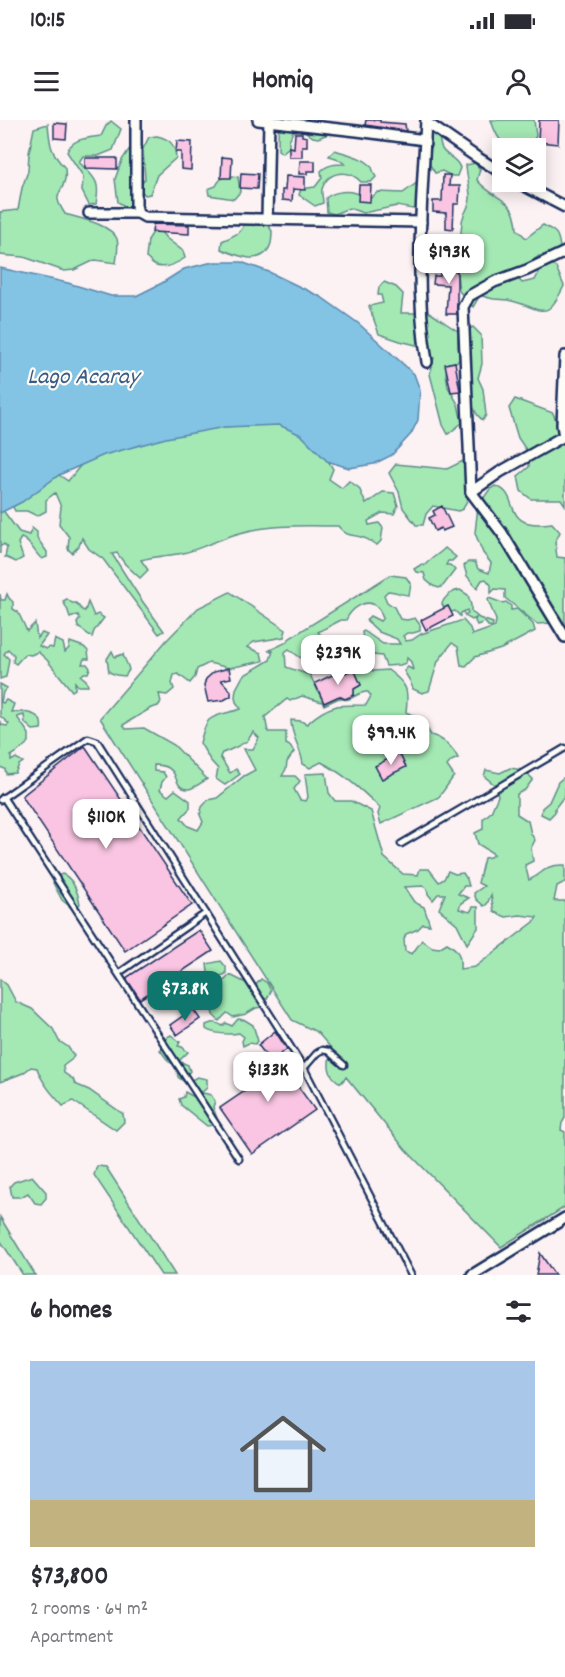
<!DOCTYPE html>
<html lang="en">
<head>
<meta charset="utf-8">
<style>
  body { margin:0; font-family:Dekko,sans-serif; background:#f2f2f3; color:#2b2b33; height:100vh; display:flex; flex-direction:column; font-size:22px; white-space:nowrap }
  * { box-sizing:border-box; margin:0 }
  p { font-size:20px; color:#7c7c81 }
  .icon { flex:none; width:33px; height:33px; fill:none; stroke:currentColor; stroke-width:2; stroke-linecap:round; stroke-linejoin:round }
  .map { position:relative; height:1155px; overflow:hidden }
  .side { display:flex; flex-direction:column; background:#fff; flex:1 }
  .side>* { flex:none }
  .controls { position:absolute; left:492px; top:18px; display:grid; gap:12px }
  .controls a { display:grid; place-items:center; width:54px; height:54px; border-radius:0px; background:#fff; box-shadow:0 3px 15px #0003; font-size:30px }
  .price { position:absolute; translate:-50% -51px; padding:0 14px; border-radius:12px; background:#fff; color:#222; font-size:20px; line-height:39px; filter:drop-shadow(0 2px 3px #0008) }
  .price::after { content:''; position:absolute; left:50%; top:36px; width:18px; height:14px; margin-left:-9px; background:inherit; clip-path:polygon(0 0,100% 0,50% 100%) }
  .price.selected { background:#0f766e; color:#fff }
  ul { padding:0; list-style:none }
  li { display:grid; align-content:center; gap:12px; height:318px; padding:0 30px }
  li span { display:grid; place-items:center; height:186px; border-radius:0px; color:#555 }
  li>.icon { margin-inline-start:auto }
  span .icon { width:108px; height:108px; fill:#fffc; stroke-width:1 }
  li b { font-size:26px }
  h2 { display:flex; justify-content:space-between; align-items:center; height:72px; padding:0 30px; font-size:26px }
  .status { display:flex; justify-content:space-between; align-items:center; height:42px; padding:0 30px; background:#fff; direction:ltr }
  .status svg { height:16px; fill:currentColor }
  header { display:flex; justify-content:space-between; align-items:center; height:78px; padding:0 30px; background:#fff; font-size:27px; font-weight:800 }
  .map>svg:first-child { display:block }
</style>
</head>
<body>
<div class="status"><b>10:15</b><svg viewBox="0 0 49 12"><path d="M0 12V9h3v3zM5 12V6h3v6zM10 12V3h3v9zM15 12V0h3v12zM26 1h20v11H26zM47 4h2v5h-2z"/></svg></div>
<header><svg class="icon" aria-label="menu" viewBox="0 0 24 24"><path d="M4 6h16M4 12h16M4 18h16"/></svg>Homiq<svg class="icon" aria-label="person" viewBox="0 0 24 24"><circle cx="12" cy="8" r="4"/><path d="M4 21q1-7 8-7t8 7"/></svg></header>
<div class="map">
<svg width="565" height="1155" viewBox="0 0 565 1155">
  <rect width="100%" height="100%" fill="#fcf1f3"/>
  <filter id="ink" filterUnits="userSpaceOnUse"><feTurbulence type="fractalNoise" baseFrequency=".0167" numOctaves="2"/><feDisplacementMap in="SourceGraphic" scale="12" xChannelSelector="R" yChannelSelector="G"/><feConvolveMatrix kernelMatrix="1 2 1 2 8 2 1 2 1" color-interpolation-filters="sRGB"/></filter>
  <g filter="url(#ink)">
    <g fill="#a4e9b4" stroke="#608c89" stroke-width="1.5">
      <path d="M281,0H303L316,4L329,3L336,8L334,12L318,18L313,17L303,10L293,11L289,21V27L282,33L278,30C279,19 276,10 281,0Z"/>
      <path d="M491,0H534L536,16L529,28C504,29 498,23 491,0Z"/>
      <path d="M111,1L121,9L113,30L98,36H83L79,42C94,58 101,60 96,84L89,85L82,71L83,56L67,32C72,18 88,18 101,16L106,6Z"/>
      <path d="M48,4C50,25 50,32 65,48C65,52 66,56 65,59C61,78 51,72 65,94C78,98 111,104 117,119C119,126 117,135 116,143L95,140L74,150L64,151L24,137L0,135V92L18,90L22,68L28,51L29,33L34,8Z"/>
      <path d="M434,9C441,15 438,21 442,29C447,37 457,38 460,48L457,56H452L442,51L435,53L430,45L431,12Z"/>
      <path d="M157,16C170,19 175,24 176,38L157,55L150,74L145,75L139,68L145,59L143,29L149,17Z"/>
      <path d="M130,28C136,37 131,42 131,52C130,61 135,72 137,81L129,89L118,82L115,59L122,40Z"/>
      <path d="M335,30C346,34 364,37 372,47C372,48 375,56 376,57L371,62H361C349,49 328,50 322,69C321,73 323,78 323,83L315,86L299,75L301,69L315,67L322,58L321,51C328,44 336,44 345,44L336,38L329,36Z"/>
      <path d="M475,43L480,49L477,60C494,81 516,77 517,109L526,118L543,105C556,112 558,112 560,127L554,134L539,136L514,154L522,163L535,160L544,142L556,147L564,166C546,203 543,189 512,181C506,179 500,180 494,179C489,178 484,177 480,175L473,187L459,171L457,154L462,102C463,94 469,88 470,79C471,74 466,52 466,45Z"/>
      <path d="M232,56L238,57L240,72L234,79L209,75L208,69L216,66C220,58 223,57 232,56Z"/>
      <path d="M418,62L423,68L420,87L413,89L397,86L363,93L349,88L334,94L327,92L326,78C332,72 346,70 355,73C359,74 363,79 367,81L378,72L403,73Z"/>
      <path d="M255,94L265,100L272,111C272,115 272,122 270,126C262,147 235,135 221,129L222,121C238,114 242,113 248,96Z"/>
      <path d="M153,112H161L166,118L183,131L185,138C176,144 164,150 154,145C153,145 147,138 146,138L148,120Z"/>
      <path d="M384,162L396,167L403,174L401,193H417L427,191C438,197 447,205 458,211V228L462,238L456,242L448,243L446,253L448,267L458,284L462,303L448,314L443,305L430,254L434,238L420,226L400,221L379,214L369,186L383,183L381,175H378L379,167Z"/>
      <path d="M473,207L481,215L482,244L478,258L483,269L486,295L483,300C463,289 468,230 468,210Z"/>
      <path d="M515,279L553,293L561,314L565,312V385L561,379H531L521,371L518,356L529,347V334L518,318L509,288Z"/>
      <path d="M283,302L322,330L333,349L329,359L342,368L349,361L359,368L366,384L383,372L394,373L398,386L394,394L382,393L368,401L369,405L379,403L383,408L381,421L377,425C373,423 368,419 364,418C351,413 349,419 338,406C306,406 271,404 240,413C220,418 202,429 183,433C169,436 155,436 141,440L148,450L140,458L125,444L117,433L112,434L140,478L164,511L159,514L103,439L89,429L82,418L79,426L72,433L68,429L69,417L59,404L61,387L55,373L46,380V391L37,396L27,391H15L10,381L59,355L68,361L80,346L100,331L136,314Z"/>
      <path d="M465,340C472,364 475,365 463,389L458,391L433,386L426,394L423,405H416L403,388L399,372L389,353L396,344L447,349Z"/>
      <path d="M495,366C523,373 498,411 552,403L560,412L555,422L557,437L565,438V515L552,503L537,504L505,478V470L495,469L491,473V465L486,459L482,460L477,468L467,456L464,446L468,442H475L478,449L489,453L491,443L483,433L475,413L478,386L490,369Z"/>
      <path d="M2,389L19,412L29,415L32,408L37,412V418L47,432V437L42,439C34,433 31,421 21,418L18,423L23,438L16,442L5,437L7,428L4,424L0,427V434V390Z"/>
      <path d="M445,428L456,437L452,441H448L446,445H450L455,450L443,466L439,468L433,466L426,460L424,453L416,452L414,449L422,444L424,446C431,438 438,435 445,428Z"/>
      <path d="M390,455L406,457L411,464L409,475C401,475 395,471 388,471L384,475L387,482L394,487L400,499L407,500L415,498L420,505V511L413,513H407L403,516L406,521L412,520L421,514L463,500L470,508L472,515L495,507L496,500L488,480L489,478L502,483L506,482L511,486V490L517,489L533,504L535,511L501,529L475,537L466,546L461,545L458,527L452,523L438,541L429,571L422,573L413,569L410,561L404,551L408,547L413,550L411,542L407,538L406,543L400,545L386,546L382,536L364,534L359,528L363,520L362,512L364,511L383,524H400L397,519L379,512L366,500L370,496L380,501L383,498C381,495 381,491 378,488C367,476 351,489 346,500H341L318,512L330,525L336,538C322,554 302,540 289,529L285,532L286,547L310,555L324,583L339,576L346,579L354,575V569L361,565L354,549L366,546L373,551L388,550C407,564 409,569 406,592C417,596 425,604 431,615C444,619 452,626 458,638L451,641L447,646L454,656L439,677L381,704L378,694L380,688C363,671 343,653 321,642L310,648L303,644C301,628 291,616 291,600L301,601L307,604C315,596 326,589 337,586C341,585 360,585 366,585L371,576L368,572C356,571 352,584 339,578L324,585L322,582L302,576L290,581L287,579L265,597L268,612H286V624L290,626L294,632L287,642L286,649L282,656H295L300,661L294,669L300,680L306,681L308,677L305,654L326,653L329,673L335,681H351L371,691L384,737L403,754L418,755L420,749H429L439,762L444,759L448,751L455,754L463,753L467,759L469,766H464L458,774L469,778L461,783L459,789L470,792L473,787H478V808L467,824L457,804L439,789L445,774H438L433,780L428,774L427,769L423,766L404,767L414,782L424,787L430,805L423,804L418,809L406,814L404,819L405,831L412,834L422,820L432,827L439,828L447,823C459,830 461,836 460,849L475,847L534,802L537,797L520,795L506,797L494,792L491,775L487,784L484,786L476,779L474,773L484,766L478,763L484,738L490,737L494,734L478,724L475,713L483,709V699L491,692L498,676L496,666L484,656L486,650L500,653L510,648L523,650L533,659L525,670L517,674V694L528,701L531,714L535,720L531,728L533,741L525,745L529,760C545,753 544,744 565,745V762L557,766L554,781H565V998L562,1003L561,1010L565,1012V1087L501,1127L405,1029L346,957L341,963C326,956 328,943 331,928L317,912L292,900L100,598L166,521L198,488L230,472L286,510L284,517L254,522L247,527L261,533L263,541L229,548L209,543L197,549L195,557L190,563L178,554L174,555L172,563L174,569L167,575L159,574L161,582L158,586L151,588L123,605L126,609L144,608L174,625L207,659C202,662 195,668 189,669C177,670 177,658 173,652C169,646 161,645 154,645V651L163,652L166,657L162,662L160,670L168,676L175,670L190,681V688L181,698L188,706L198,710L203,702L200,695L202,687L208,680L217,678L244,656L255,650L244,629H253L259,618L253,612C251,615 249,619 247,621C243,624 226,632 222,633L220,637L230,653L236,649L240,654L225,665L216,659L218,649L210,640L200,623C202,616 204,605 209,600C216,594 233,592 241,589L236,582L235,577L236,569L243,556L270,540L273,531H268L285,523L290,518Z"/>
      <path d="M460,470L468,475L471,485V491L479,498L493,503L492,507L488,506L485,502L477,505L475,501L476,498L472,500L465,496L464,494H468L467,490L461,493L460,496L455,491L451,492L448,486L444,488L442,484C444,477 452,471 460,470Z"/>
      <path d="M0,474L1,480H5L7,474L9,478L13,482V489L18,492L27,511L35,503L37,518L42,513L47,515L39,526L46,529L49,527L53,528L55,519L63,523L65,532L69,528L70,522L84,527L88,531L89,539H84L82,544H87L90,548L88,553H84L81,556L86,560L88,566H78L75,562V569L72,571L47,540L38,532L31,535L25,534L16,544L13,542L14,535L8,529L4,534L9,539L6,557L0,559Z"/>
      <path d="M67,479L72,483H76L82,490L85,491L88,482L94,496L98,494L104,498L94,511L92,517L78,507L77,503L80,499L78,495L70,498L68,491L63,481Z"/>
      <path d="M112,531L115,537L123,534C124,540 128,543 129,550L125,556L116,555L109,552L107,539Z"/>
      <path d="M0,564L7,568L3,572L1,582L3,583L6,580L14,584L11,592C22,591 45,592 41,609L33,610L25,603L24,595L17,597L29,614V622L16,633L11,636V641L16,638L23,642L19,645L15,653L6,654L5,649L0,647V601L2,605L7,606L9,604L0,596Z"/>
      <path d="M563,658L565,659V675L555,688V692L549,698L541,694L542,688L549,682L558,662Z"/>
      <path d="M62,754C73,758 78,773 80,784L73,789L62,780L53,763L55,757Z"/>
      <path d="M221,841L226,847V854L218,857L224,861L230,855L254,867L261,859L267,863L271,871L267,879L258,877L262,887L256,888L246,894L233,897L227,893L219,901L213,895L210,880L217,879L220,873L218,866L209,860L207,844Z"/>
      <path d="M0,859L7,865L16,882L32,889L53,909L59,921L68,927L74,936L71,940L63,946L64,953L73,959L75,964L89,970L123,994L124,1002L116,1010L73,981L63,986C52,974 42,963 37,948L31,947L23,953L0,962Z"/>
      <path d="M238,899L245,900L253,905L258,921L255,924L249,923L243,926L242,921L244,917L239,913C231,915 212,914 206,909V905C213,902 216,902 223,906L226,903L232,906Z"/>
      <path d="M171,915L180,922L178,926L182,927L188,932L179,941L188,945L190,951L185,957L188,962L197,957L207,959V968L202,972H197L178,957L176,945L169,942L160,930L166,927L167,917Z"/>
      <path d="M185,972L196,978V981L198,975L203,973L211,975L215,981L213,987L219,1004L207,1006L181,985L179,979L184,977Z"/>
      <path d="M97,1046L106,1047L175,1155H161L94,1055Z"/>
      <path d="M32,1056L46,1072V1078L41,1084L35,1083L28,1073L21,1077H12L10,1066L14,1062Z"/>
      <path d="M0,1097L34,1153L36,1155H23L0,1120Z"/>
    </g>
    <path fill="#83c3e3" stroke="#5988ae" stroke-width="1.5" d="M213,142H241L269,152L321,177L358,203L414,254L420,270L418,300L411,314L392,335L374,344L349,348L327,341L301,315L279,305L225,307L166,318L104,335L59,355L22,382L0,393V148L68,163L111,176H136L162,163L184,149Z"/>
    <g fill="#f9c5e2" stroke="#1b2f5e" stroke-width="1.5">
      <path d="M366,0H380V2L405,4L406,11L365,5Z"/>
      <path d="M539,0H559L558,24L538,22Z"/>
      <path d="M54,3L67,4L66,19L54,18Z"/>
      <path d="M295,13H302V16L307,17V26H302V37H289V27L294,28Z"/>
      <path d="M177,21L192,22L191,50L181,49V32H176Z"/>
      <path d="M222,37L232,38L231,58H221Z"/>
      <path d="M85,38H117V49L85,48Z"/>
      <path d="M300,41H315V51H307V54H299Z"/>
      <path d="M241,53L258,54L257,69L240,68Z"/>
      <path d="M443,55H450L449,66H460L459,84H454L453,109L446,108V93L433,92V81H442Z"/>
      <path d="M286,56L305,57V70L293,69L292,81L282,80V70H285Z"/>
      <path d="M359,65H371L370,82L358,81Z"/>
      <path d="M153,104L189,105V114L152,112Z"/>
      <path d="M441,140H451V150L457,151V194H446L448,165L433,164L434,156H440Z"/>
      <path d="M455,242L460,271L451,272L445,244Z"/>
      <path d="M442,386L452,407L442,411L441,408L435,411L429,398L435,395L433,391Z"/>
      <path d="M448,486L453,496L426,510L421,500Z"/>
      <path d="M229,548L231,558L221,560L231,571V576L224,580L208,582L204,565L206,559L214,552Z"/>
      <path d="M354,549L361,565L354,569V575L345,579L339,576L324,583L315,563L343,550L345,553Z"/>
      <path d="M85,626L192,785L125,831L22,676Z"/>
      <path d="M399,633L406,647L382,659L375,646Z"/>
      <path d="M199,810L213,831L140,879L126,858Z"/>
      <path d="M193,889L200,899L177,915L170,905Z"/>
      <path d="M275,911L287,929L277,937L315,990L252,1034L220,988L277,949L258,925Z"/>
      <path d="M540,1133L555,1155H536Z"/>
    </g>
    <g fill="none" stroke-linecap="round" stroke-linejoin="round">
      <g stroke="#1b2f5e" stroke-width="9">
        <g id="lane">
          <path d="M3,677L239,1039"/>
          <path d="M0,680L88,618L97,621L304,948L411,1155"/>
          <path d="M401,724L565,628"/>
          <path d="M119,853L206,793"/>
          <path d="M304,948L317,933L322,930L328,931L344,945"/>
        </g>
      </g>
      <g stroke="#1b2f5e" stroke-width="14">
        <g id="street">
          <path d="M136,0V85L138,93L145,97L421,102"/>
          <path d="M258,0L357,11L425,20"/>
          <path d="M426,0C422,80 414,162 427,242"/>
          <path d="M426,2L475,36L502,53"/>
          <path d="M517,62L565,87"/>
          <path d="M89,93H138"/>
          <path d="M267,99L269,0"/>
          <path d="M565,132L527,150L494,162L469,176L463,187L471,372L502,413L565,517"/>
          <path d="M471,372L500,352L564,316L562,305L565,236"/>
          <path d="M472,1155L565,1098"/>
        </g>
      </g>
      <use href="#lane" stroke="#fdfcf7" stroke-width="4.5"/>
      <use href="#street" stroke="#fdfcf7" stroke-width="9"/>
    </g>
  </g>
  <g text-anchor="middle" stroke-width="4.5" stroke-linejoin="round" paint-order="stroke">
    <g font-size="24" font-style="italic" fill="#3a5b86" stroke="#fdfcf7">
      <text x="83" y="263">Lago Acaray</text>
    </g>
  </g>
</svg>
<div class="controls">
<a><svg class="icon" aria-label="layers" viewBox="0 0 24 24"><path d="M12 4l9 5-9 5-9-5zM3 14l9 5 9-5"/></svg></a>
</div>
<b class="price" style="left:449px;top:165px">$193K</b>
<b class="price" style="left:338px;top:566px">$239K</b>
<b class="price" style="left:391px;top:646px">$99.4K</b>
<b class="price" style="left:106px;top:730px">$110K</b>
<b class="price selected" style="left:185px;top:902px">$73.8K</b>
<b class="price" style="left:268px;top:983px">$133K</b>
</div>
<section class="side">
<h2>6 homes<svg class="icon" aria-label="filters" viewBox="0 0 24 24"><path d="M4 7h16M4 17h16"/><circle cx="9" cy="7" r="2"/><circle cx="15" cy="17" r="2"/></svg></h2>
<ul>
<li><span style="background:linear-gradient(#a9c7e8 75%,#c2b280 0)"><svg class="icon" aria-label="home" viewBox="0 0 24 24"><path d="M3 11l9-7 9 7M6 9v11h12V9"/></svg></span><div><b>$73,800</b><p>2 rooms · 64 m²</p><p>Apartment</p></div></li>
</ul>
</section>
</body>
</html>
